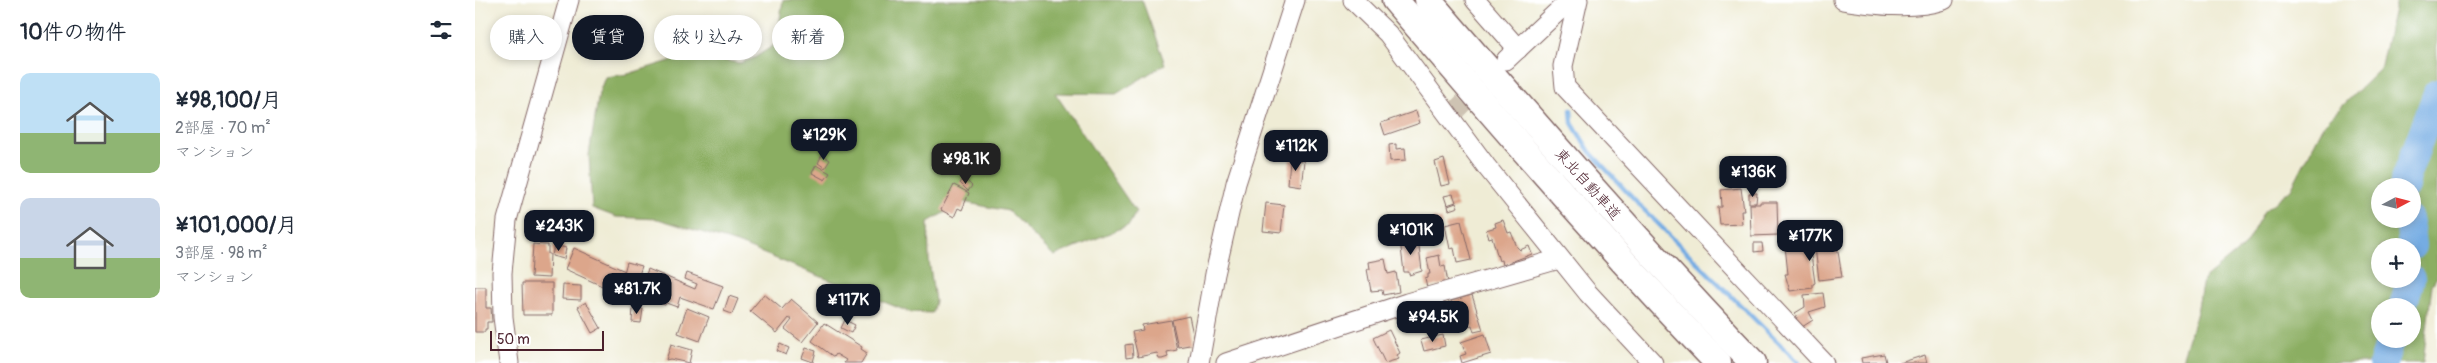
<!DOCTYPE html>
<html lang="ja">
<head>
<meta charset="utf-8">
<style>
  body { margin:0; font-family:Pangolin,"Klee One",sans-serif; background:#f6f6f7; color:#1f2937; height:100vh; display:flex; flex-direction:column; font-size:19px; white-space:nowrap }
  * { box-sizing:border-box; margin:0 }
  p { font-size:16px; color:#747a83 }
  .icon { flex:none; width:28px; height:28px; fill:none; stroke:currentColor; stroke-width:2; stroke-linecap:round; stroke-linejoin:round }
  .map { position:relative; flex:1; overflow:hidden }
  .sheet { display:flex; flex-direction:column; background:#fff; width:475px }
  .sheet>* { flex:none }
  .top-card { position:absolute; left:15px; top:15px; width:475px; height:45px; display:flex; gap:10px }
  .needle { width:32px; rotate:83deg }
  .fabs { position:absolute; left:1896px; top:178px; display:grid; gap:10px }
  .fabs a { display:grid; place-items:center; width:50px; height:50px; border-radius:50%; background:#fff; box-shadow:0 2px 8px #0003; font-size:25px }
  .scale { position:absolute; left:15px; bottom:12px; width:114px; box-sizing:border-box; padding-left:5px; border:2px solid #4a1f2b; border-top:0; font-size:14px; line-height:18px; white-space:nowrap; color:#4a1f2b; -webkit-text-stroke:4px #fff; paint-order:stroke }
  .price { position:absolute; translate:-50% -42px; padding:0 11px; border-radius:10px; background:#111827; color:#fff; font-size:16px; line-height:32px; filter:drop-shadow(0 1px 2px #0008) }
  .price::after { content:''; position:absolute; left:50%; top:30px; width:15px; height:11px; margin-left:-8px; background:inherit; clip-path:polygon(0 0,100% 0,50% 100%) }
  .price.current { background:#222; color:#fff }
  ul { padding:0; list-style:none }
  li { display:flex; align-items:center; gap:15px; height:125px; padding:0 20px }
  li span { display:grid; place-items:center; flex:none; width:140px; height:100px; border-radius:10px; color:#555 }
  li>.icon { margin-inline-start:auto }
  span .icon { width:60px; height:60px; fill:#fffc; stroke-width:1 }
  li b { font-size:21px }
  h2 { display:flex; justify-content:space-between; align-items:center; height:60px; padding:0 20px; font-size:21px }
  .tag { padding:0 18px; border-radius:22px; background:#fff; box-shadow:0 2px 8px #0003; font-size:18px; line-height:45px }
  .tag.current { background:#111827; color:#fff }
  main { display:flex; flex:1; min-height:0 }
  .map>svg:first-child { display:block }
</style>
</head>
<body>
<main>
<section class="sheet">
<h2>10件の物件<svg class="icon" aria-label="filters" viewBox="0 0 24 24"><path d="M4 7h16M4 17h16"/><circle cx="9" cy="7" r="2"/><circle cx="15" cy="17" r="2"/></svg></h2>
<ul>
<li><span style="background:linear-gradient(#bfe0f5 60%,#8fb573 0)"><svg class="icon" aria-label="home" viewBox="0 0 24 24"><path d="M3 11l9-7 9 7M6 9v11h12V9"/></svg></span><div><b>¥98,100/月</b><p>2部屋 · 70 m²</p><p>マンション</p></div></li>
<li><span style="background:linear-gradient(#c9d6e8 60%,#8fb573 0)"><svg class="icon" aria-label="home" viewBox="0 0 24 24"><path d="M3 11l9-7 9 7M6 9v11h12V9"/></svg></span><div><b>¥101,000/月</b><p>3部屋 · 98 m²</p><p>マンション</p></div></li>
</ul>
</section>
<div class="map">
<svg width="1962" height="363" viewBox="0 0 1962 363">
  <rect width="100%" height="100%" fill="#fff"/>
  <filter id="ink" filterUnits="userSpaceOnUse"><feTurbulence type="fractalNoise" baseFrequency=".02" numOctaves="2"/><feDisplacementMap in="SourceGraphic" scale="10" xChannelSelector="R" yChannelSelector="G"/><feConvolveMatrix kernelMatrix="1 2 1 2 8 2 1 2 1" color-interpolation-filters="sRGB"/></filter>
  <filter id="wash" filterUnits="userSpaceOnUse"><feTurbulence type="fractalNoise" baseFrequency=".0096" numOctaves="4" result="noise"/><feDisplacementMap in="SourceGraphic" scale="20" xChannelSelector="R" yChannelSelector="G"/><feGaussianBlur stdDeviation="1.12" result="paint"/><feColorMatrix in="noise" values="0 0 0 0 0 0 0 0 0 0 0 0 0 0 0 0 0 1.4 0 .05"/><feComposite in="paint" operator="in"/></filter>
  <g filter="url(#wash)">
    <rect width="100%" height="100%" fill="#efecd5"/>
    <g fill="#8bae62" stroke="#6a6646" fill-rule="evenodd">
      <path d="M308,0H667L690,64L641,94L580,93L661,212L654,225L579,256L533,211L488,202L453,222L454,260L460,301L457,313L434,312L262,243L183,219L141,217L117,208L114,155L124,93L130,77L153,74L214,55L265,63L279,58L301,44Z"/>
      <path d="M1921,0L1962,1V277L1957,285L1948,363H1706L1722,312L1728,280L1770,245L1789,211L1816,189L1850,123L1905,69ZM1905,186H1938V219H1905ZM1905,246H1938V279H1905ZM1905,306H1938V339H1905Z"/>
    </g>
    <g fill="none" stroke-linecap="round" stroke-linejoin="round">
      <path stroke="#74ace3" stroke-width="4.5" d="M1096,110L1097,123L1115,152L1162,203L1324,363"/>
      <g stroke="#74ace3" stroke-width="28">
        <path d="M1930,186L1929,182L1962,93"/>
        <path d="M1934,219L1937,246"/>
        <path d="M1928,306L1936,279"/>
        <path d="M1908,363L1916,339"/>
      </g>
    </g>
    <g id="blocks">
      <g fill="#dca68b">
        <path d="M941,111L945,123L910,135L906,123Z"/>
        <path d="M921,144V149L930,148L931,160L915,161L914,145Z"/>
        <path d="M347,155L355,160L350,168L343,163Z"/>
        <path d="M815,159L829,161L826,186L813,184Z"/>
        <path d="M969,159L975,184L966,186L960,162Z"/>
        <path d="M341,165L355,173L350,180L337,173Z"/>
        <path d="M489,178L497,186L493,191L485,183Z"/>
        <path d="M479,185L494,193L487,210L483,208L479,217L466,210Z"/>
        <path d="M1266,188L1269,211H1266L1267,224L1245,225L1243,207H1247L1246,190Z"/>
        <path d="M1274,193H1282L1281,203H1274Z"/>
        <path d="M978,194L981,202L972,205L969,196Z"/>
        <path d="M1285,202H1302L1303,235L1276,236L1275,204H1285Z"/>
        <path d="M791,203L809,205L806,233L788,231Z"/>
        <path d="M981,203L983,207L974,210L973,206Z"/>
        <path d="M958,218L967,220L966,227L957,226Z"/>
        <path d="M934,219H942V225L934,224Z"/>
        <path d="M1028,220L1033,233L1036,232L1042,247L1045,250L1054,246L1057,254L1028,265L1027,260L1024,261L1017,237L1014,238L1011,230L1021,227L1020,223Z"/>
        <path d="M986,221L996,260L982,263L979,248L975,249L970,225Z"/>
        <path d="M1346,231L1348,247L1362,245L1367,277L1344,280L1339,239L1334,240L1340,283L1338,284V288L1315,291L1310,274H1313L1309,236H1316L1317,241L1331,239V236L1338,235L1337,232Z"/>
        <path d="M943,238L947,271L934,275V272H929L925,240Z"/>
        <path d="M1279,243H1287L1288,251L1279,252Z"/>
        <path d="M58,244L73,245V254H75L74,278L56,277Z"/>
        <path d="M79,245L91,248L89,259L77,256Z"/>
        <path d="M99,248L150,271L140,292L90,269Z"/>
        <path d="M964,255L966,267L970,266L973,283L952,288L950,279L953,278V274H955L952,258Z"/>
        <path d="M910,259L913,274L921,272L924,292L908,295L907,290L896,291L892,269H895L894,262Z"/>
        <path d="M152,262L167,266L157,295L146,292L147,288L145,287Z"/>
        <path d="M173,269L220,289L222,284L210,279L212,273L248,286L239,309L205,297L202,307L191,303L190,305L181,302L182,299L164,293Z"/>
        <path d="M47,283H77V315H48Z"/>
        <path d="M88,285L106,286V300L87,299Z"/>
        <path d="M0,287H11V308H16L17,322H12V329H10V332H0Z"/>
        <path d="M1348,293L1350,307L1334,312L1338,320L1327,327L1320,320L1322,318L1320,313L1330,307L1329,295Z"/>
        <path d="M289,294L307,309L316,299L343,322L327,342L310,329L317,320L314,318L302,333L275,311Z"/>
        <path d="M997,295L1008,330L999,332L997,325L985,329L976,301Z"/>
        <path d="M254,296L263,299L257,314L249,311Z"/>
        <path d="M111,302L126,328L117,333L103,307Z"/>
        <path d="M158,308L168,309L166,323L157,322Z"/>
        <path d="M212,308L234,317L225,341L203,333Z"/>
        <path d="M714,316L720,344L703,347L697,320Z"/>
        <path d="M370,320L380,325L376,333L366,328Z"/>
        <path d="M696,320L702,350L692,352L693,357L687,359H684L682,353L663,357L657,332L668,330L667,325Z"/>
        <path d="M349,323L387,347L386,349L392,353L386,363H369L371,360L361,354L359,357L337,341Z"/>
        <path d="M914,330L925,353L922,355L924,359L910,363L898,338Z"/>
        <path d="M1010,334L1016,354L987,363L985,356L991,354L986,342Z"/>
        <path d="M968,335L970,346L949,351L946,340Z"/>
        <path d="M196,344L217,350L214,363L195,359L191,360Z"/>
        <path d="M305,344L314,348L311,355L302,351Z"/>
        <path d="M657,344L658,357L651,358L650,345Z"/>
        <path d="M331,348L341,351L338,362L327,358Z"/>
        <path d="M1409,354L1411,362L1387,363L1386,358Z"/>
        <path d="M1450,355L1452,363H1425Z"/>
      </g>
    </g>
  </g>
  <g filter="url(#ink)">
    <use href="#blocks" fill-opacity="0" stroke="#846766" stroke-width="1"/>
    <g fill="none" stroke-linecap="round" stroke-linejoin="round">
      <path stroke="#cec3b3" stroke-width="19" stroke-dasharray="19 9" stroke-linecap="butt" d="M975,116L1007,84"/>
      <g stroke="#846766" stroke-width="21">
        <g id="minor">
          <path d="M878,0L913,34L1011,166L1113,293L1178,363"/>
          <path d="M1000,0L1043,49"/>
          <path d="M1103,0L1088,66L1090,87L1349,363"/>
          <path d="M1368,0C1401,5 1436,10 1469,0"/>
          <path d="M1031,60L1095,0"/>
          <path d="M34,363L28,317L27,273L32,220L94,0"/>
          <path d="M724,363L740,274L761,183L820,0"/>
          <path d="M751,363L932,303L1084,259"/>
        </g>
      </g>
      <g stroke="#846766" stroke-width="29">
        <g id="highway">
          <path d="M920,0C1025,124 1131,246 1243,363"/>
          <path d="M953,0C1059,124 1166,245 1278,363"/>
        </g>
      </g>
      <use href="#minor" stroke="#fff" stroke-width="19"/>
      <use href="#highway" stroke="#fff" stroke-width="26"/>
    </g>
  </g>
  <g text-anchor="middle" stroke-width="4" stroke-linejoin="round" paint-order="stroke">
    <g font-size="15" fill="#4a1f2b" stroke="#fff">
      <text transform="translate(1113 184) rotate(48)" y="5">東北自動車道</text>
    </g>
  </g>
</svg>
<div class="fabs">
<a><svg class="needle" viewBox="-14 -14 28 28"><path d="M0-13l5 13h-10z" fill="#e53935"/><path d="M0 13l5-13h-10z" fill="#747a83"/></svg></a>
<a>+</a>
<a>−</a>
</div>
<div class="scale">50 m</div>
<b class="price" style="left:349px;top:161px">¥129K</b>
<b class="price" style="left:821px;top:172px">¥112K</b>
<b class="price current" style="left:491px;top:185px">¥98.1K</b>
<b class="price" style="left:1278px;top:198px">¥136K</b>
<b class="price" style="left:84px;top:252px">¥243K</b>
<b class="price" style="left:936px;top:256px">¥101K</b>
<b class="price" style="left:1335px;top:262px">¥177K</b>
<b class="price" style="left:162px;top:315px">¥81.7K</b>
<b class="price" style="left:373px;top:326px">¥117K</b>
<b class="price" style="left:958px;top:343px">¥94.5K</b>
<div class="top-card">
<a class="tag">購入</a>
<a class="tag current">賃貸</a>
<a class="tag">絞り込み</a>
<a class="tag">新着</a>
</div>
</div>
</main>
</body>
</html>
